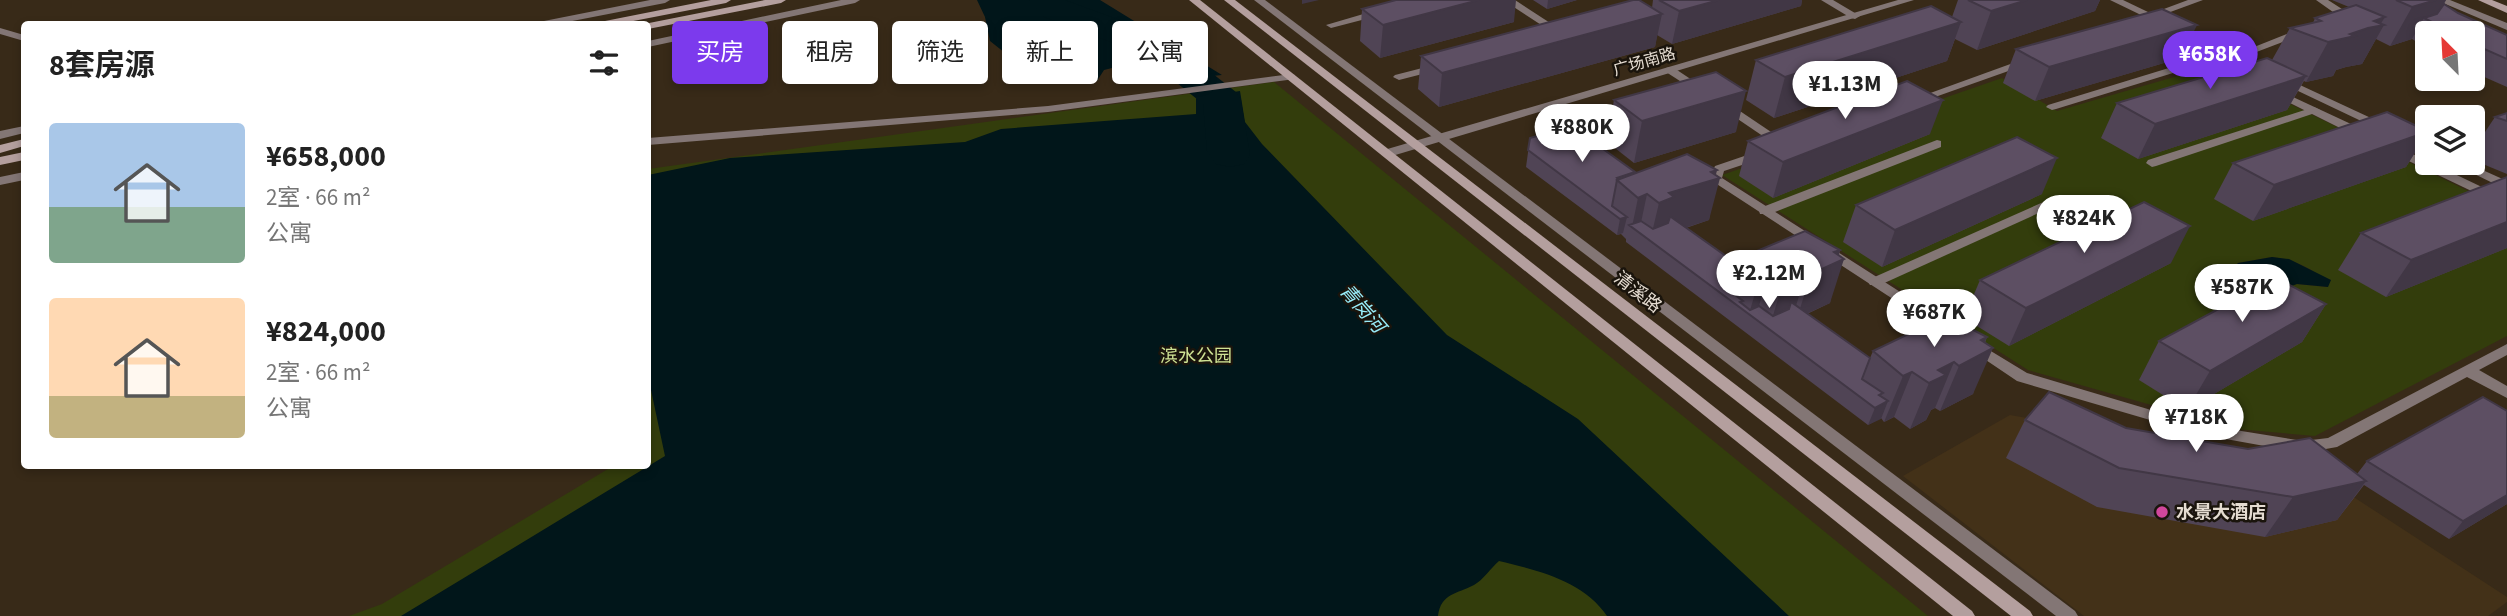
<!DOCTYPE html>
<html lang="zh">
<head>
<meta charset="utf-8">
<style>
  body { margin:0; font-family:"Source Sans 3","Noto Sans SC",sans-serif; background:#f6f6f6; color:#222; height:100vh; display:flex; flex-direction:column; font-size:26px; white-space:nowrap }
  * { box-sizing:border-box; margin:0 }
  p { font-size:23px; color:#767676 }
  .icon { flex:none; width:38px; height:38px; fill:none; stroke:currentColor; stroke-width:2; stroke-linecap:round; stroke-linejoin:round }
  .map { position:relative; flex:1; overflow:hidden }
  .side { position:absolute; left:21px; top:21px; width:630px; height:448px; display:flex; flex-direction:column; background:#fff; border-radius:7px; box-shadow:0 4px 10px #0003 }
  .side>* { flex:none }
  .top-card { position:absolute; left:672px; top:21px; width:665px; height:63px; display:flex; gap:14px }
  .needle { width:46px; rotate:336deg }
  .tools { position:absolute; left:2415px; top:21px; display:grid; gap:14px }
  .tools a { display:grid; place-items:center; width:70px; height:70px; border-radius:7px; background:#fff; box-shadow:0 4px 10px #0003; font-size:35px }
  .price { position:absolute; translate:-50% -60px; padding:0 16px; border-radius:24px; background:#fff; color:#222; font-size:23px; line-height:46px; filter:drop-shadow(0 2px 4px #0008) }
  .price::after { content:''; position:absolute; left:50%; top:42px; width:21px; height:16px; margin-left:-10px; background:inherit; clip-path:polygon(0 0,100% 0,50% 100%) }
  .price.current { background:#7c3aed; color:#fff }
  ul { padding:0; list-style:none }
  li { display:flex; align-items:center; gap:21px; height:175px; padding:0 28px }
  li span { display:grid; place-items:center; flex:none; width:196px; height:140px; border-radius:7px; color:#555 }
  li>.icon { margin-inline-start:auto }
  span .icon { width:84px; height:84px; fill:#fffc; stroke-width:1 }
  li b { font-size:30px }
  h2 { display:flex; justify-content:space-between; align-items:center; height:84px; padding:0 28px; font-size:30px }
  .tag { padding:0 24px; border-radius:7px; background:#fff; box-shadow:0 4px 10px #0003; font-size:24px; line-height:63px }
  .tag.current { background:#7c3aed; color:#fff }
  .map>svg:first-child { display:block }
</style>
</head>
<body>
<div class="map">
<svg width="2507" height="616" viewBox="0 0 2507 616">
  <rect width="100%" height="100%" fill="#382a18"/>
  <path fill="#433118" d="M2010,415L2306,466L2507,597V602L2488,616H2084L1903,476Z"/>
  <g fill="#333d0c" fill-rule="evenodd">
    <path d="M2212,66L2507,210V336L2315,436L2236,429L2028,370L1722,175L2002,78L2057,111ZM2272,257C2292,259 2319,269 2327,287L2297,284L2244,295L2242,287L2222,282L2238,263Z"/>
    <path d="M1274,82L1928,616H349L382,604L613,466H648V169Z"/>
  </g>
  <g fill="#01161a">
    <path d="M977,0H1100L1222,75L1174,80L1135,53L1119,56L1116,67L1104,70L1097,81L1044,84L990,41L985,17Z"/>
    <path d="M1240,91L1245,122L1262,144L1447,335L1578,419L1789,616H1607C1584,581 1537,570 1499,561C1491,568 1483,580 1474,585C1457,594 1441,593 1438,616H401L665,456L648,376V175L730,158L965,142L1001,129L1196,114V98Z"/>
    <path d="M2272,257L2289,259L2331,280L2328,287L2297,284L2247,302L2242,287L2232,286L2217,277L2220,271L2232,270L2238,263Z"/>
  </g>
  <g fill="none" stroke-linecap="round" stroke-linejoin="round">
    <path fill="#01161a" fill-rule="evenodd" d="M1029,0H1065L1166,37L1236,92L1241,100L1250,155L1244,164L1230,167L1216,164L1207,151L1203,104L1140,53L1044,17Z"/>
    <g fill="#837675" fill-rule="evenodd">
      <path d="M2188,0H2203L2154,18L2150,19L2145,16Z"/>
      <path d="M2316,0H2328L2342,9L2343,11L2340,21L2324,24L2323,22L2331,17L2333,12Z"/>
      <path d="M1377,10L1382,13L1381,15L1331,28L1326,25Z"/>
      <path d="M2302,28L2307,31L2306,33L2238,59H2230L2229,57Z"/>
      <path d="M2208,56L2212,57V61L2056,109L2052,110L2046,107L2048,105Z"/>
      <path d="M1438,64L1443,67L1442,69L1399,80L1393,77L1395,75Z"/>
      <path d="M1670,67L1674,68L1707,90L1701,93L1697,92L1666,72V68Z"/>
      <path d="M1724,102L1728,103L1789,144L1783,148L1779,147L1720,107L1718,105Z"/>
      <path d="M2314,107L2320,110L2318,112L2156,166L2152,167L2146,163L2148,160Z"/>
      <path d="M1937,140L1941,141V147L1770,214H1760L1759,211L1760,208Z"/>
      <path d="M2048,200L2054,204L2052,207L1880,285H1870L1868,282L1870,279Z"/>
    </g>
    <g fill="#837675" fill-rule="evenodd">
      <path d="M650,0H670L665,3L557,24H539L544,21Z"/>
      <path d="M841,0H860L855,3L648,47V41Z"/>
      <path d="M1254,0H1265L2075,611L2078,616H2056Z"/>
      <path d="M1503,0H1515L1564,32L1563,34H1555Z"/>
      <path d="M1821,0H1833L1860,16L1855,19L1851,18Z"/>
      <path d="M2110,0H2123L2271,71L2265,74L2261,73Z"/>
      <path d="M2436,0H2450L2507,23V30Z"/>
      <path d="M0,28L24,35V41L0,34Z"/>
      <path d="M2169,37L2249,75L2251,77L2245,80L2241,79L2165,42V38Z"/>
      <path d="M2027,58L2031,59V63L1921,102H1913L1911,100Z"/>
      <path d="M1291,74L1295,75V79L1048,112L648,145V138L1048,106Z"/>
      <path d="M2283,77L2386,125L2388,127L2382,131L2378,129L2279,82L2277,80Z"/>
      <path d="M2276,89L2366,131L2368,134L2366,137H2358L2272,94V90Z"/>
      <path d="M24,126V133L0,139V131Z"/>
      <path d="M2403,133L2427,144V152L2399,140V134Z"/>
      <path d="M2396,146L2507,199V208L2392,153L2390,150L2392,147Z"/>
      <path d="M1759,151L1763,152L1765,155L1763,158L1724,171L1722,178L1955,327L1957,330L1955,333H1945L1709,179L1715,166Z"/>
      <path d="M2452,163H2467L2507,181V190Z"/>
      <path d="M24,172V180L0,185V177Z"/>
      <path d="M1976,342L2027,373L2198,424L2303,441L2328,438L2507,344V355L2479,370L2507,386V398L2467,377L2337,447L2303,453L2198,434L2017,381L1971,350L1969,347L1971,344Z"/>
    </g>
    <path fill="#837675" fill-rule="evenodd" d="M1898,0H1914L1392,156H1384L1382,153L1384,150Z"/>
    <g fill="#b49f9e" fill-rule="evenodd">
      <path d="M711,0H731L726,3L618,24H600L605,21Z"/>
      <path d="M765,0H786L781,3L648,29V24H644Z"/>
      <path d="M1189,0H1200L1972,611L1975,616H1953Z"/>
      <path d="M1224,0H1235L2030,611L2033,616H2011Z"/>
      <path d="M2478,0H2492L2507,6V13Z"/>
      <path d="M24,139V146L0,153V145Z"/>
      <path d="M24,152V160L0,165V157Z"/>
    </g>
  </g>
  <g fill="#504455">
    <path d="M1533,0H1577L1547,9Z"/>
    <path d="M1653,0H1802L1801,6L1672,44L1657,35L1655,47L1439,107L1418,89L1421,56L1652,8Z"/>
    <path d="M1958,0H2100L2095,11L1977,50L1955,39L1947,61L1774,118L1746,100L1756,60L1952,17Z"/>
    <path d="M2332,0H2446L2444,4L2458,13L2507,35V87L2473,72V33H2427V48L2412,39L2390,46L2376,39L2362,64L2346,67L2336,70L2333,76L2306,82L2304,81L2287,110L2138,159L2101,138L2117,103L2272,60L2290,28L2313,23L2315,18L2349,7Z"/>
    <path d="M1362,9L1514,22L1380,58L1360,41Z"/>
    <path d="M2016,49L2181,58L2035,101L2003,83Z"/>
    <path d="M1614,100L1736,132L1634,163L1606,141Z"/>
    <path d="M2507,113V174L2473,160V150L2495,117Z"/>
    <path d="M2427,131V134L2406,167L2253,221L2214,199L2233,163Z"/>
    <path d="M1930,134L1773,198L1739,176L1748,141Z"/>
    <path d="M1530,138L1635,172V173L1716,175L1709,220L1686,228L1733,261L1840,250L1830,303L1807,314L1870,358L1873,351L1987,337L1985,343L1973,394L1940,411L1935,408L1931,410L1926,420L1910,429L1894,417L1884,422L1881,418L1868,425L1626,242V239L1621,234L1617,235L1526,167Z"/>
    <path d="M2507,177V248L2386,297L2338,270L2361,233Z"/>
    <path d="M2042,194L1882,267L1843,242L1856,205Z"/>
    <path d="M2171,263L2009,346L1964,318L1980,280Z"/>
    <path d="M2326,304L2302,342L2187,410L2139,380L2159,341Z"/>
    <path d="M2507,411V504L2449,539L2364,485L2337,520L2265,537L2097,507L2006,458L2025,420L2126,428L2357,474L2367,461Z"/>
  </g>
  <g fill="#413745">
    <path d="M1302,0H1319L1302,4Z"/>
    <path d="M1479,0H1516L1514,22L1380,58L1383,25Z"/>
    <path d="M1548,0H1577L1547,9Z"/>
    <path d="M1719,0H1802L1801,6L1672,44L1679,11Z"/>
    <path d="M2027,0H2100L2095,11L1977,50L1991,11Z"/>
    <path d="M2436,0H2446L2432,22L2424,18L2412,39L2390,46L2412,7Z"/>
    <path d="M1662,14L1655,47L1439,107L1442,73Z"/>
    <path d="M2385,17L2380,25H2384L2362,64L2346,67L2336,70L2333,76L2306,82L2328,42L2350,34L2374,21Z"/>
    <path d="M1961,22L1947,61L1774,118L1785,77Z"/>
    <path d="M2197,25L2181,58L2035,101L2049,67Z"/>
    <path d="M2306,76L2287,110L2138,159L2155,124Z"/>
    <path d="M1746,91L1736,132L1634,163L1642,121Z"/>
    <path d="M1943,100L1930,134L1773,198L1783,162Z"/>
    <path d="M2427,132L2406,167L2253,221L2274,185Z"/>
    <path d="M2057,158L2042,194L1882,267L1895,230Z"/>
    <path d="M1717,170L1715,179L1720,178L1709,220L1666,234L1650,241L1659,203L1669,193Z"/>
    <path d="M1647,194L1639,232L1632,227L1638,198Z"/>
    <path d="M1627,217L1623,233L1617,235L1620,219Z"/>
    <path d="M2507,222V248L2386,297L2411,260Z"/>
    <path d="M2190,226L2171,263L2009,346L2026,308Z"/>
    <path d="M1840,250L1836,263L1844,259L1830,303L1797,318L1811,274L1834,252Z"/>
    <path d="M1807,271L1793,315L1769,329L1781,289L1792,277Z"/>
    <path d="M1767,279L1755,319L1749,314L1758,283Z"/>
    <path d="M2326,304L2302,342L2187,410L2210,371Z"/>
    <path d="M1987,337L1979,355L1993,348L1973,394L1940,411L1959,366L1981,340Z"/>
    <path d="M1954,362L1935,408L1931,410L1926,420L1910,429L1929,383L1938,370Z"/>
    <path d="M1912,372L1894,417L1884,422L1903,376Z"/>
    <path d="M1888,401L1881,419L1868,425L1875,408Z"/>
    <path d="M2366,481L2337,520L2265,537L2293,497Z"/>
    <path d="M2507,495V504L2449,539L2463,521Z"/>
  </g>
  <g fill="#5d4f63" stroke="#413745" stroke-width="2">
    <path d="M1396,0H1479L1383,25L1362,9Z"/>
    <path d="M1633,0H1639L1662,14L1442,73L1421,56Z"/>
    <path d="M1659,0H1719L1679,11Z"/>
    <path d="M1968,0H2027L1991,11Z"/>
    <path d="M2396,0H2436L2412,7Z"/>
    <path d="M2444,4L2458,13L2507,35V59L2473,44V33H2453L2424,18L2437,14Z"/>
    <path d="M2356,5L2385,17L2374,21L2384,25L2368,28L2350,34L2355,36L2328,42L2290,28L2321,21L2315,18Z"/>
    <path d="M1931,6L1961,22L1785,77L1756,60Z"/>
    <path d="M2162,9L2197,25L2049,67L2016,49Z"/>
    <path d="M2267,58L2306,76L2155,124L2117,103Z"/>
    <path d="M1716,72L1746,91L1642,121L1614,100Z"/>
    <path d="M1907,81L1943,100L1783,162L1748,141Z"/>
    <path d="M2387,112L2427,131V132L2274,185L2233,163Z"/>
    <path d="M2507,113V121L2495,117Z"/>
    <path d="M1571,126L1635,172L1617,178L1618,179L1617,180L1612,206L1627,217L1620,219L1528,150L1530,138Z"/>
    <path d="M2017,137L2057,158L1895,230L1856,205Z"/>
    <path d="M1687,154L1717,170L1711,172L1720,178L1669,193L1674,197L1659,203L1647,194L1638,198L1617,180Z"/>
    <path d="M2507,177V222L2411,260L2361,233Z"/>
    <path d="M2144,202L2190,226L2026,308L1980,280Z"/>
    <path d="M1670,217H1671L1733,261L1726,288L1743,301L1740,302L1750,310L1759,306L1773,316L1789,309L1791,302L1870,358L1862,379L1883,393L1879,395L1888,401L1875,408L1629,225L1641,221L1653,229L1668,223Z"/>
    <path d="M1805,231L1840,250L1834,252L1844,259L1811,274L1807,271L1792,277L1798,281L1781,289L1767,279L1758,283L1733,261Z"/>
    <path d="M2276,278L2326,304L2210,371L2159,341Z"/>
    <path d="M1946,316L1987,337L1981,340L1993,348L1959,366L1954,362L1938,370L1946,375L1929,383L1912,372L1903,376L1873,351Z"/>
    <path d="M2049,392L2126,428L2248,449L2310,438L2366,481L2293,497L2119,468L2025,420Z"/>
    <path d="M2483,397L2507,411V495L2463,521L2367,461Z"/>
  </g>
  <circle fill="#d1479c" stroke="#1a140c" stroke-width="2.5" cx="2162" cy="512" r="7"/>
  <g text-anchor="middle" stroke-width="5" stroke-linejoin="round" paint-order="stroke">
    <g font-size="16" fill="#e5dcd1" stroke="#1a140c">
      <text transform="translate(1644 61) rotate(-16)" y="6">广场南路</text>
    </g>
    <g font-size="18" fill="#e5dcd1" stroke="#1a140c">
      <text transform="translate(1638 292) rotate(38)" y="6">清溪路</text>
    </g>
    <g font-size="18" fill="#cfe394" stroke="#1a140c">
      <text x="1196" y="362">滨水公园</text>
    </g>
    <g font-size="18" font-weight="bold" fill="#e5dcd1" stroke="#1a140c" text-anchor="start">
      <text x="2176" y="518">水景大酒店</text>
    </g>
    <g font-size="19" font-style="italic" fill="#99eefb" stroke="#1a140c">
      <text transform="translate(1363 308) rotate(49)" y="7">青岗河</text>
    </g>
  </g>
</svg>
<div class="tools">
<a><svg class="needle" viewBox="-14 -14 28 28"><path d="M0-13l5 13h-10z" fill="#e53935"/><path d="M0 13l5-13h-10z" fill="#767676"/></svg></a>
<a><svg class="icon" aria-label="layers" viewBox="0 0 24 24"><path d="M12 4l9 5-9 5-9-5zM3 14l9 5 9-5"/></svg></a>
</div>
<b class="price current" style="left:2210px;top:91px">¥658K</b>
<b class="price" style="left:1845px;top:121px">¥1.13M</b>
<b class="price" style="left:1582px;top:164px">¥880K</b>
<b class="price" style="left:2084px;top:255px">¥824K</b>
<b class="price" style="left:1769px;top:310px">¥2.12M</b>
<b class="price" style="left:2242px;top:324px">¥587K</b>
<b class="price" style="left:1934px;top:349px">¥687K</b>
<b class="price" style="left:2196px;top:454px">¥718K</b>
<div class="top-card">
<a class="tag current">买房</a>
<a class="tag">租房</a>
<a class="tag">筛选</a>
<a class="tag">新上</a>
<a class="tag">公寓</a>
</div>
<section class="side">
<h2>8套房源<svg class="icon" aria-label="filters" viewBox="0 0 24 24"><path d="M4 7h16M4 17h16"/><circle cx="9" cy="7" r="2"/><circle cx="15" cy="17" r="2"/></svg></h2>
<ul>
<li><span style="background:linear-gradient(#a9c7e8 60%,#7fa58c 0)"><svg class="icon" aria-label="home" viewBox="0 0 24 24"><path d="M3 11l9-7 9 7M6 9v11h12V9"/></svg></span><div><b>¥658,000</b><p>2室 · 66 m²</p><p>公寓</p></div></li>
<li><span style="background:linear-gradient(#ffd9b3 70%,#c2b280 0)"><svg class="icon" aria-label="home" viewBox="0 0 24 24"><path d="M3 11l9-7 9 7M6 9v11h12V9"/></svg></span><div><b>¥824,000</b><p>2室 · 66 m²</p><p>公寓</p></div></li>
</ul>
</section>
</div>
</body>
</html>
